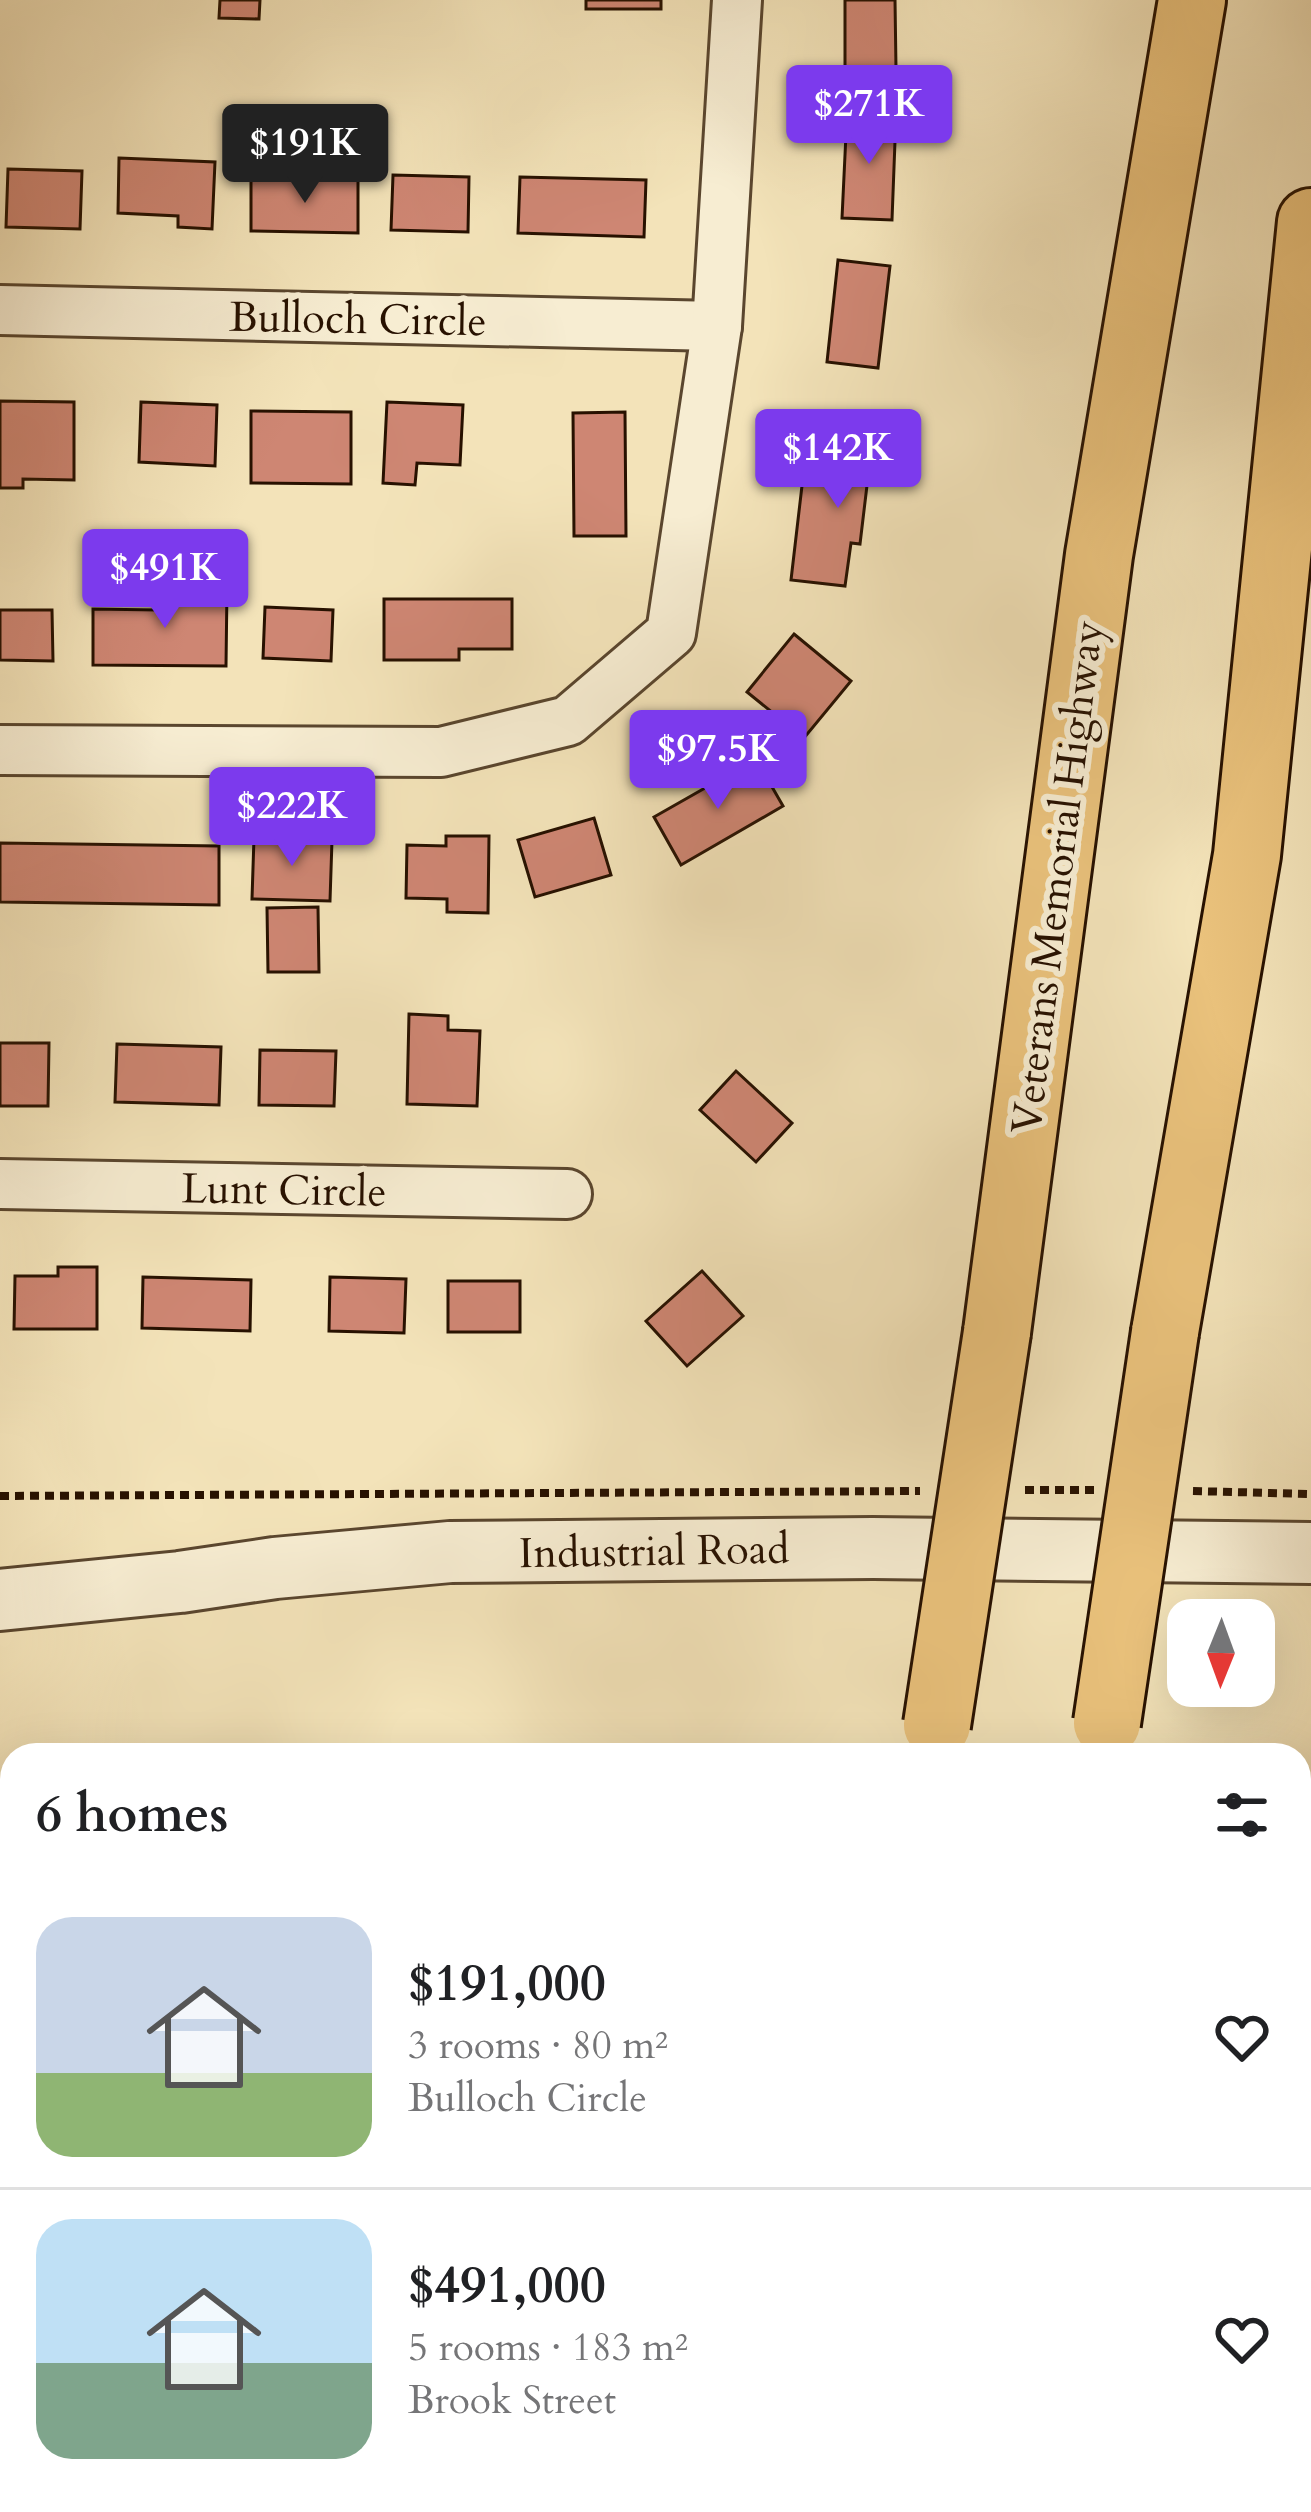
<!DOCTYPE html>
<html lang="en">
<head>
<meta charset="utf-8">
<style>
  body { margin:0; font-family:Cardo,serif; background:#f2f2f2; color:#202124; height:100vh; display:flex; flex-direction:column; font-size:45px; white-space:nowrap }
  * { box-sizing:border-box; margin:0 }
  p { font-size:39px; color:#757577 }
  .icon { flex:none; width:66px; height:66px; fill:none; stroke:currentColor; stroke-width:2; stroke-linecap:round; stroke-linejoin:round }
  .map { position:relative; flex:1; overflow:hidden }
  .panel { position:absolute; left:0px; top:1743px; width:1311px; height:771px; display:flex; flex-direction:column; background:#fff; border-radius:36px 36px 0 0; box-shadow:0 12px 48px #0002 }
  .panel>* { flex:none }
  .needle { width:78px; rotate:181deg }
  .tools { position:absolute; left:1167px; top:1599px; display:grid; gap:24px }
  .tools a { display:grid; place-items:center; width:108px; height:108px; border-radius:24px; background:#fff; box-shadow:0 12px 48px #0002; font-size:60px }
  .price { position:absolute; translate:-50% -102px; padding:0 27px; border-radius:12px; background:#7c3aed; color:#fff; font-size:39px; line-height:78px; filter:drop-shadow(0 3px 6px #0008) }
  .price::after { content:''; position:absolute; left:50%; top:72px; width:36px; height:27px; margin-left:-18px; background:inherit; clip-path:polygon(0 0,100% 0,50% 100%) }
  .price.on { background:#222; color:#fff }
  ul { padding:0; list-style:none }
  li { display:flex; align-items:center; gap:36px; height:300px; padding:0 36px }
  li+li { border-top:3px solid #e0e0e0 }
  li span { display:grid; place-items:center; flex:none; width:336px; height:240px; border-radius:36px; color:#555 }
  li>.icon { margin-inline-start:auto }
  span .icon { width:144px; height:144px; fill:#fffc; stroke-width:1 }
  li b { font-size:51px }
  h2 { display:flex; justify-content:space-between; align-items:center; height:144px; padding:0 36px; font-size:51px }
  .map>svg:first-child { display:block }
</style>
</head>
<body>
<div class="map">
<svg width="1311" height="2512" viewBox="0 0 1311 2512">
  <rect width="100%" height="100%" fill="#f3e3b9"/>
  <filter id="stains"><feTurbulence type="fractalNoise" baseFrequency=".00167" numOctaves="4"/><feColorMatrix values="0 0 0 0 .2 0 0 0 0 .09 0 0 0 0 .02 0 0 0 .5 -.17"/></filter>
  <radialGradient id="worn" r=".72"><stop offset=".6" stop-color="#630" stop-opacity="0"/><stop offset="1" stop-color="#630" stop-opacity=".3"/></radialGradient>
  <g fill="#ce8673" stroke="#271100" stroke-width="3">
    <path d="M220,0H260L259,19L219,18Z"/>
    <rect x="586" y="0" width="75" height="9"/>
    <path d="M845,0H895L896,69H845Z"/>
    <path d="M847,113L896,115L892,220L842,218Z"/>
    <path d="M119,158L215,162L212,229L178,227V216L118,213Z"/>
    <path d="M8,169L82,171L80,229L6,227Z"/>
    <path d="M393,175L469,177L468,232L391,230Z"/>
    <path d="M520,177L646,180L644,237L518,233Z"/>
    <path d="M251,178L358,180V233L251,231Z"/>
    <path d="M838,260L890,266L878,368L827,362Z"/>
    <path d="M0,401L74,402V480L23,479V488H0Z"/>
    <path d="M141,402L217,405L215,466L139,462Z"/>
    <path d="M387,402L463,405L460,465L417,463L415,485L383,483Z"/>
    <path d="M251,411L351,412V484L251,483Z"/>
    <path d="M625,412L626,536H574L573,413Z"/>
    <path d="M859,443L909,449L906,482L868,477L860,544L851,543L845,586L791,580L805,460L857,466Z"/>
    <path d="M159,587L227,588L226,666L93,665V609L158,610Z"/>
    <path d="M384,599H512V649H459V660H384Z"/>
    <path d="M265,607L333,610L331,661L263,658Z"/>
    <path d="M0,610H52L53,661L0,660Z"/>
    <path d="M794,634L851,681L804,738L747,692Z"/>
    <path d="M756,759L783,806L681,865L654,817Z"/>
    <path d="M594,818L611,875L535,897L518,840Z"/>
    <path d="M446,836H489L488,913L447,912V899L406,898L407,845L446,846Z"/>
    <path d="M254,837L332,840L330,901L252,899Z"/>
    <path d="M0,843L219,846V905L0,902Z"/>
    <path d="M318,907L319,972H268L267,908Z"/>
    <path d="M409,1014L448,1016V1030L480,1031L477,1106L407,1104Z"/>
    <path d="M0,1043H49L48,1106H0Z"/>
    <path d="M117,1044L221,1047L219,1105L115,1102Z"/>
    <path d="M260,1050L336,1051L334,1106L259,1105Z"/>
    <path d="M736,1071L792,1123L756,1162L700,1110Z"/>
    <path d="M58,1267H97V1329H14L15,1276H58Z"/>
    <path d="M702,1271L743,1316L687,1366L646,1321Z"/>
    <path d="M143,1277L251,1280L250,1331L142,1328Z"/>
    <path d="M330,1277L406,1279L404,1333L329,1331Z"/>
    <rect x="448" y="1281" width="72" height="51"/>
    <rect x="0" y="1786" width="12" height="54"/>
  </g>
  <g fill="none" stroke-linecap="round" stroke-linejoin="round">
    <g stroke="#5a462e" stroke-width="30">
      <g id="service">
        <path d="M1299,2228L1311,2170"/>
        <path d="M1241,2512L1243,2502"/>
      </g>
    </g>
    <g stroke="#5a462e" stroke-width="54">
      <g id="minor">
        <path d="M0,310L717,326"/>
        <path d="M0,750L441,752L568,721L671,633L717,326L737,0"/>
        <path d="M0,1184L567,1194"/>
      </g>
    </g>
    <g stroke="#5a462e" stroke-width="66">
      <path id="tertiary" d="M0,1600L180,1582L275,1568L450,1552L873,1548L1311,1553"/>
    </g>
    <g stroke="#271100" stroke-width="72">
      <g id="motorway">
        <path d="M997,1332L1099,555L1192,0"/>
        <path d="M1165,1332L1247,855L1311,222"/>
        <path d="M823,2512L824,2502"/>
        <path d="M990,2512L992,2502"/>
      </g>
    </g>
    <g stroke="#271100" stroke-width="8" stroke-dasharray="9 6" stroke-linecap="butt">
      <path d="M1025,1490H1094"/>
      <path d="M1193,1491L1311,1494"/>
      <path d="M0,1496L920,1491"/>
    </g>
    <use href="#service" stroke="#f7edd2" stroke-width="24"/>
    <use href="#minor" stroke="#f7edd2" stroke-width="48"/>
    <use href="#tertiary" stroke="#f7edd2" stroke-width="60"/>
    <use href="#motorway" stroke="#eac27c" stroke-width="66"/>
    <g stroke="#271100" stroke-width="72" stroke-linecap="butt">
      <g id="motorway-bridge">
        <path d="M1107,1723L1165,1332"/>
        <path d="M937,1725L997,1332"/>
      </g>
    </g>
    <use href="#motorway-bridge" stroke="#eac27c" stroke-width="66"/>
  </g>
  <g text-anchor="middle" stroke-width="12" stroke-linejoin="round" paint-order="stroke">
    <g font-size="42" fill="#271100" stroke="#f7edd2">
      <text transform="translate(358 318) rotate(1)" y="15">Bulloch Circle</text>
      <text transform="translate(1056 877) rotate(-83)" y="15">Veterans Memorial Highway</text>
      <text transform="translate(284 1189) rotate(1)" y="15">Lunt Circle</text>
      <text transform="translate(654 1550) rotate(-1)" y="15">Industrial Road</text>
    </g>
  </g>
  <rect width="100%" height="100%" filter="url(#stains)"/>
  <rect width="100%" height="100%" fill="url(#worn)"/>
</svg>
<div class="tools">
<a><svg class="needle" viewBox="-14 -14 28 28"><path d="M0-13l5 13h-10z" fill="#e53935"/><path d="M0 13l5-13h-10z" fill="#757577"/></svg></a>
</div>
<b class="price" style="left:869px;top:167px">$271K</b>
<b class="price on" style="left:305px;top:206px">$191K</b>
<b class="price" style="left:838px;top:511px">$142K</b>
<b class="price" style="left:165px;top:631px">$491K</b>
<b class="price" style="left:718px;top:812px">$97.5K</b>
<b class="price" style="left:292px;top:869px">$222K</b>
<section class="panel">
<h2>6 homes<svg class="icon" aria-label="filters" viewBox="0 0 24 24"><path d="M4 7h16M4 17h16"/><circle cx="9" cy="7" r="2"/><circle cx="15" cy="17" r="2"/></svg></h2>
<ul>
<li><span style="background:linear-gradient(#c9d6e8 65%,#8fb573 0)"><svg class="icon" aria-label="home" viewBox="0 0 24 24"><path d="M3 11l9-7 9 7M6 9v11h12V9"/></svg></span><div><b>$191,000</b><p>3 rooms · 80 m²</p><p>Bulloch Circle</p></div><svg class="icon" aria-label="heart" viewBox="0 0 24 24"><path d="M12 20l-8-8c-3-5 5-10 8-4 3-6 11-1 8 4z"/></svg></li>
<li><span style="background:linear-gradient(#bfe0f5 60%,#7fa58c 0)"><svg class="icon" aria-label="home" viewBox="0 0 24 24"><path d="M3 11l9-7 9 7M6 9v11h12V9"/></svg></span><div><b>$491,000</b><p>5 rooms · 183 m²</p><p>Brook Street</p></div><svg class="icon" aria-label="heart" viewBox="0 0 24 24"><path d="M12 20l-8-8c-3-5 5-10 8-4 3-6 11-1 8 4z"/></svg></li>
</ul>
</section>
</div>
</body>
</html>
